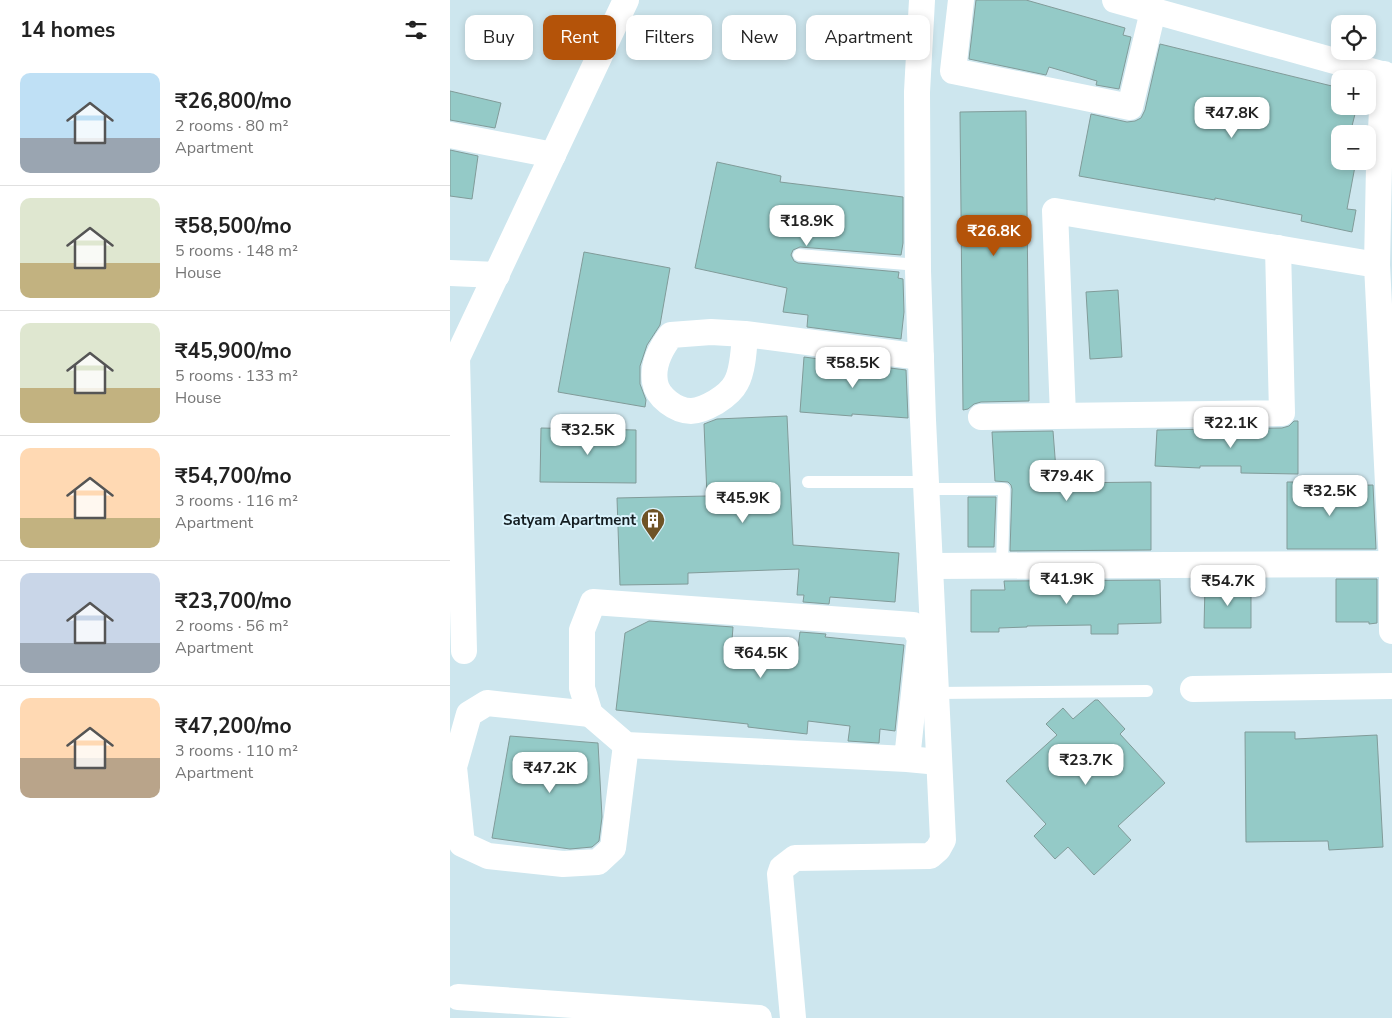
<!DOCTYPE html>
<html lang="en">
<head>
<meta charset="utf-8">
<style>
  body { margin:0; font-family:"Nunito Sans",sans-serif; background:#f2f2f2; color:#222; height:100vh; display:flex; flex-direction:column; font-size:19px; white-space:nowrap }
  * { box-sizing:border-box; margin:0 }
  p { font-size:16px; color:#767676 }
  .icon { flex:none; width:28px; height:28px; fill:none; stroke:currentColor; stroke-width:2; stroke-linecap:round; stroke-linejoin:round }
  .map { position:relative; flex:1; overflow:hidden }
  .panel { display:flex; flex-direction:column; background:#fff; width:450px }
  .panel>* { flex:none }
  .top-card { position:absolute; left:15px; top:15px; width:475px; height:45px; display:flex; gap:10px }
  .fabs { position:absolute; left:881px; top:15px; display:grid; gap:10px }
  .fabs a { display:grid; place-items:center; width:45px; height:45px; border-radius:10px; background:#fff; box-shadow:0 2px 8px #0003; font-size:25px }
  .price { position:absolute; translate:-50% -42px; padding:0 11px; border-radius:10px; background:#fff; color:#222; font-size:16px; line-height:32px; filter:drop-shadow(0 1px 2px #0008) }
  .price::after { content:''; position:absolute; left:50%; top:30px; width:15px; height:11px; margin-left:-8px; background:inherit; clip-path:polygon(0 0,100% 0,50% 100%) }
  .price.on { background:#b45309; color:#fff }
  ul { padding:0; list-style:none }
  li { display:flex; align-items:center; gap:15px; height:125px; padding:0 20px }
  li+li { border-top:1px solid #e0e0e0 }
  li span { display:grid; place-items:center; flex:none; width:140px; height:100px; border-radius:10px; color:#555 }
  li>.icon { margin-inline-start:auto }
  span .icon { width:60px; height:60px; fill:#fffc; stroke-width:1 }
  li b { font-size:21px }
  h2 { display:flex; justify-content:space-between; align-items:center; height:60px; padding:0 20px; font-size:21px }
  .tag { padding:0 18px; border-radius:10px; background:#fff; box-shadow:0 2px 8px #0003; font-size:18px; line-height:45px }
  .tag.on { background:#b45309; color:#fff }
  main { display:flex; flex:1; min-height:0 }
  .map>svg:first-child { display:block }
</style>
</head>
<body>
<main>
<section class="panel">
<h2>14 homes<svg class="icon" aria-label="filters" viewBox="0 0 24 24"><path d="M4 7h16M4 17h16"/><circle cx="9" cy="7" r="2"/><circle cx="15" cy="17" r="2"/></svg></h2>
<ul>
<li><span style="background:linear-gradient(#bfe0f5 65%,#9aa5b1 0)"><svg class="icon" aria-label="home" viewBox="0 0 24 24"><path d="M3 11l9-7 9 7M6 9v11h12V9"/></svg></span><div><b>₹26,800/mo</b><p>2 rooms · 80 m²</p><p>Apartment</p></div></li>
<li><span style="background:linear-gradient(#dfe7d0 65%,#c2b280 0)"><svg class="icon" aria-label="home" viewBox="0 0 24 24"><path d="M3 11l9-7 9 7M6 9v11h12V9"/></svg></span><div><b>₹58,500/mo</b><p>5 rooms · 148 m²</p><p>House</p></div></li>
<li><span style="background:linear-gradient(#dfe7d0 65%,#c2b280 0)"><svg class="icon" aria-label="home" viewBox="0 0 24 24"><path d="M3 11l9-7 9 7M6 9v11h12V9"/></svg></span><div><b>₹45,900/mo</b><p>5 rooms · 133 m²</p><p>House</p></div></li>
<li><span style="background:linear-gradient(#ffd9b3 70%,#c2b280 0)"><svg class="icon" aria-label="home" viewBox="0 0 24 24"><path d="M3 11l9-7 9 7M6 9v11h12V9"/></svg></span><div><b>₹54,700/mo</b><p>3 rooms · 116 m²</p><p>Apartment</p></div></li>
<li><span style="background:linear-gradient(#c9d6e8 70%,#9aa5b1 0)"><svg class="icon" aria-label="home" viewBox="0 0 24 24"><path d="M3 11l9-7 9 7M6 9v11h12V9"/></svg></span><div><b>₹23,700/mo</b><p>2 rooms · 56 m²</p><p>Apartment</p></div></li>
<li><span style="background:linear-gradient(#ffd9b3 60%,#b9a48a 0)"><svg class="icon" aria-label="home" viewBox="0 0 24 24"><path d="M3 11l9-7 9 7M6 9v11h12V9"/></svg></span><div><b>₹47,200/mo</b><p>3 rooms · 110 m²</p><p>Apartment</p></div></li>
</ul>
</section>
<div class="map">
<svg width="942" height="1018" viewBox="0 0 942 1018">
  <rect width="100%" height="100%" fill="#cde6ee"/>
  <g fill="#94cac7" stroke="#819b99">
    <path d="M526,0H576L675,28L673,35L681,37L669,89L646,85L647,81L599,67L596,75L519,59Z"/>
    <path d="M710,44L890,88V106H907L900,134H890V161H906L897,209L906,210L902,232L851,221L852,215L765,198V200L629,176L641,114L677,122L685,121L691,118L695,110Z"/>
    <path d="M0,91L51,103L45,128L0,120Z"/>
    <path d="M576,111L579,401L531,402L524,404L518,409L513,410L510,112Z"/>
    <path d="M0,150L28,156L22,199L0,196Z"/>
    <path d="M267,162L331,176L330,182L453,197V243L451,255L350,247L343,250L341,255L344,261L348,263L449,272L448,278L453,279L454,312L451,339L357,327L358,315L333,312L337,288L245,268Z"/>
    <path d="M134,252L220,268L210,325L197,345L190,366V384L196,400L195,407L108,392Z"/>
    <path d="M668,290L672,357L640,359L636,292Z"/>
    <path d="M354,357L456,370L458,418L402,414V416L350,412Z"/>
    <path d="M337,416L343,545L449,553L445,602L380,597L379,604L353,602L354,595H347L349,569L238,573V584L170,585L167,498L257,496L254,424L267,419Z"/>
    <path d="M844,421H848V474L791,473V466H750V468L705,466L707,430L832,428L839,426Z"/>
    <path d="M91,428L186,430V483L90,482Z"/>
    <path d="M603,431L607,483L701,482V550L560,551L562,489L561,485L558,482L545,481L542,432Z"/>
    <path d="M837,482H876V486L923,485L926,549H837Z"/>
    <path d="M518,497H546L544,547H518Z"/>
    <path d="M886,579H927V623L919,624V622H886Z"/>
    <path d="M710,580L711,623L668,624V634H641V625L577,626V627L549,628V632H521V590H555L554,581Z"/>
    <path d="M755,585L801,586V628H754Z"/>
    <path d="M199,621L283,627L282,640L348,647L350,632L376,634L375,637L454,645L445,731L430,729L429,743L398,741L400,726L358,721L357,734L298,727V724L166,710L175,633Z"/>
    <path d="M645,700H648L675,729L670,734L715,783L668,826L681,840L644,875L618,847L605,859L584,836L596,824L556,781L607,735L596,724L613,708L623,719Z"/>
    <path d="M795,732H845V739L927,735L933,847L879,850L878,841L796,842Z"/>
    <path d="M60,736L148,743L152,817L149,841L142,847L120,849L42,838Z"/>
  </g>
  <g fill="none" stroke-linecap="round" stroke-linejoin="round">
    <g stroke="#fff" stroke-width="12">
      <path d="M349,255L468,265"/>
      <path d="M358,482H476"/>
      <path d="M477,489H554L552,565"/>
      <path d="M486,693L697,691"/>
    </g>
    <g stroke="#fff" stroke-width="26">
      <path d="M511,0L503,71L680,107L703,11"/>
      <path d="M665,0L942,77"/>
      <path d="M934,74L929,166L927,265L942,564V631"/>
      <path d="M0,135L103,155"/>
      <path d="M0,273L47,275"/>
      <path d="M295,334C294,348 293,371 286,383C282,391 274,397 266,402C259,406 250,411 241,411C226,411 207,397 205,382C202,365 211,348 221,335L261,332L295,334L471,357"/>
      <path d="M613,415L605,211L927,265"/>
      <path d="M531,417L832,413L828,248"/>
      <path d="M480,566L942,564"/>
      <path d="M14,651L7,358L176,0"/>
      <path d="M743,689L942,686"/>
      <path d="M140,714L37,703L19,714L4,767L12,844L38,856L113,864L148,862L163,848L176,745"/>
      <path d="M457,759L470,638L463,625L143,602L132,630V688L140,714L176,745L457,759L489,762"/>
      <path d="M8,997L309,1018"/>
      <path d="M343,1018L330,874L332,868L345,858L480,856L488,849L493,840L473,420L468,271L467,92L472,0"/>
    </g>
  </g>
  <defs>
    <g id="building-pin" transform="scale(1.25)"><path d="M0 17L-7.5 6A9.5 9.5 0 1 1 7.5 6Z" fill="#6f5325" stroke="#daf3fc"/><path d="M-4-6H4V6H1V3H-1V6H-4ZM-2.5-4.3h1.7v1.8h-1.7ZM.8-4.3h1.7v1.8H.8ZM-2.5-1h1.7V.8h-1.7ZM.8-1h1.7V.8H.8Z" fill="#fff"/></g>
  </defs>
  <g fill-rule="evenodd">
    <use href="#building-pin" x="203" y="520"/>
  </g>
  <g text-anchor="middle" stroke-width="4" stroke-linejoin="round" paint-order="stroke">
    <g font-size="15" font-weight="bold" fill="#151e22" stroke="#daf3fc" text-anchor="end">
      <text x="186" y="525">Satyam Apartment</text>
    </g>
  </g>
</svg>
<div class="fabs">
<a><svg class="icon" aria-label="locate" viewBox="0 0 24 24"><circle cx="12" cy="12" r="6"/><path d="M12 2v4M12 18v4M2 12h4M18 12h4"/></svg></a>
<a>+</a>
<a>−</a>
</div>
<b class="price" style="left:782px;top:139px">₹47.8K</b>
<b class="price" style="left:357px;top:247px">₹18.9K</b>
<b class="price on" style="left:544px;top:257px">₹26.8K</b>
<b class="price" style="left:403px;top:389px">₹58.5K</b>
<b class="price" style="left:781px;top:449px">₹22.1K</b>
<b class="price" style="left:138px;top:456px">₹32.5K</b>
<b class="price" style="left:617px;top:502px">₹79.4K</b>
<b class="price" style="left:880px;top:517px">₹32.5K</b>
<b class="price" style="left:293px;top:524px">₹45.9K</b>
<b class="price" style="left:617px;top:605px">₹41.9K</b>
<b class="price" style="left:778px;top:607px">₹54.7K</b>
<b class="price" style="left:311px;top:679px">₹64.5K</b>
<b class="price" style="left:636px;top:786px">₹23.7K</b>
<b class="price" style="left:100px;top:794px">₹47.2K</b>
<div class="top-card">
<a class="tag">Buy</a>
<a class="tag on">Rent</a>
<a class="tag">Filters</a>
<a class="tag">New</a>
<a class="tag">Apartment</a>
</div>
</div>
</main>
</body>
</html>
